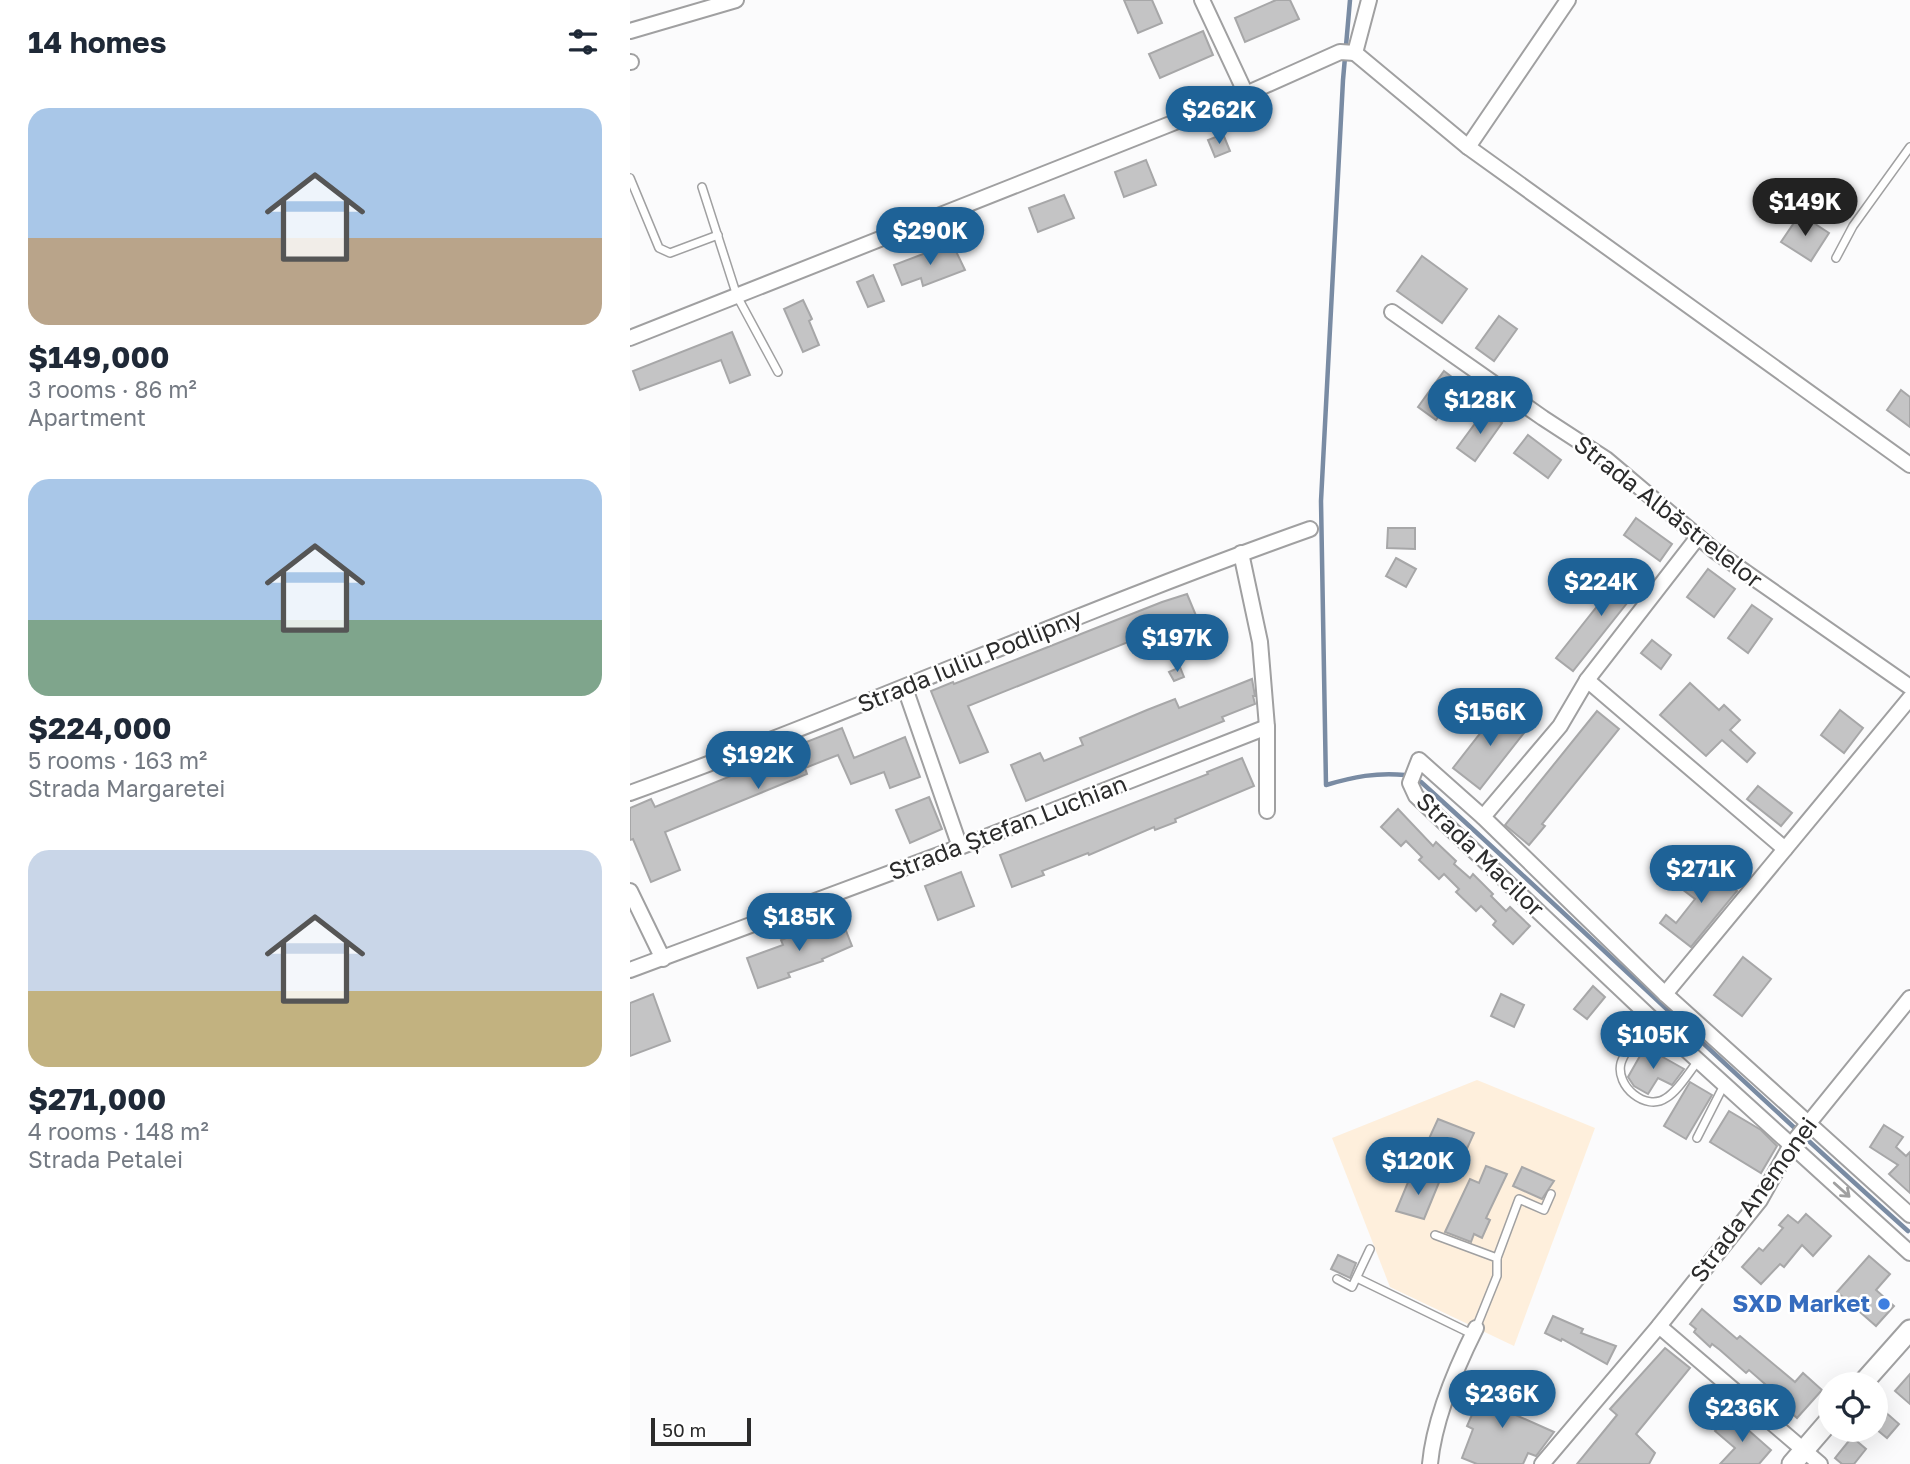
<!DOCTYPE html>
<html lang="en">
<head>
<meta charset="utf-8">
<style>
  body { margin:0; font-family:"Golos Text",sans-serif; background:#f6f6f7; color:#1f2937; height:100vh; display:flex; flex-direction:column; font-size:26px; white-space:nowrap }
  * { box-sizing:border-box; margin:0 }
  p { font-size:23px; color:#747a83 }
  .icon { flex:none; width:38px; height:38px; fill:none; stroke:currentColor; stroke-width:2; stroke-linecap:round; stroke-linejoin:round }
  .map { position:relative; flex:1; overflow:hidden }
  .drawer { display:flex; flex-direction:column; background:#fff; width:630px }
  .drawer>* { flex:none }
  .fabs { position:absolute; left:1188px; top:1372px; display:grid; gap:14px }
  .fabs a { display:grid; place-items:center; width:70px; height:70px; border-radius:50%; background:#fff; box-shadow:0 7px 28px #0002; font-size:35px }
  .scale { position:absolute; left:21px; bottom:18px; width:100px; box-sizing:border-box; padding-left:7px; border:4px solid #2b2b2b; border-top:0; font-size:19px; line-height:24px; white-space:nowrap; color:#2b2b2b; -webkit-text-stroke:5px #fff; paint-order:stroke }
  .price { position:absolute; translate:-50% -60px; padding:0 16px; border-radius:24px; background:#1e6297; color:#fff; font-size:23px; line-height:46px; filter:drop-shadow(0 2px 4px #0008) }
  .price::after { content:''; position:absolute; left:50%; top:42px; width:21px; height:16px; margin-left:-10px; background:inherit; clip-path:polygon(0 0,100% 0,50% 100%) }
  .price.current { background:#222; color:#fff }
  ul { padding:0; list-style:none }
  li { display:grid; align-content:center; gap:14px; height:371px; padding:0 28px }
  li span { display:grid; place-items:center; height:217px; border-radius:21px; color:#555 }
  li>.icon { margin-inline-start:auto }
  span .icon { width:126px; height:126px; fill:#fffc; stroke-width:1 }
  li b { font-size:30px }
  h2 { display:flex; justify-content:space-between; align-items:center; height:84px; padding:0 28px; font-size:30px }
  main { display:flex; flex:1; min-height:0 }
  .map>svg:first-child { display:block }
</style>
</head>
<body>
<main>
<section class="drawer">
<h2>14 homes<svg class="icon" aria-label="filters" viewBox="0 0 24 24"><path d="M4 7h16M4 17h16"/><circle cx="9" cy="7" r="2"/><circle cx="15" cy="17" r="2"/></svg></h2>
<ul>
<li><span style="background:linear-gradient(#a9c7e8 60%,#b9a48a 0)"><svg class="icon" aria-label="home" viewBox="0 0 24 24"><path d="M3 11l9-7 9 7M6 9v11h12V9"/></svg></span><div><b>$149,000</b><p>3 rooms · 86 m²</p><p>Apartment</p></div></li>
<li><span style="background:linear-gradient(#a9c7e8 65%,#7fa58c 0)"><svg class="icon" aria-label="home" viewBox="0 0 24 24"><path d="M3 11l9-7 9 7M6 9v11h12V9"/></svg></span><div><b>$224,000</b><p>5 rooms · 163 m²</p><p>Strada Margaretei</p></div></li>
<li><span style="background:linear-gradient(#c9d6e8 65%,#c2b280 0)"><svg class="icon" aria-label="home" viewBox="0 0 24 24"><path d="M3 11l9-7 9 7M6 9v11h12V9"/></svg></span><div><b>$271,000</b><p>4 rooms · 148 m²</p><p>Strada Petalei</p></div></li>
</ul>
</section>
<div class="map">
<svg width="1280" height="1464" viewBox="0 0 1280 1464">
  <rect width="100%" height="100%" fill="#fbfbfc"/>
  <path fill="#feefdc" d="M847,1080L965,1128L884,1346L760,1287L702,1138Z"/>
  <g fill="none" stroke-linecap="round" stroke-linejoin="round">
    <g stroke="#798ba3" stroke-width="4.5">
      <path d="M720,0L713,80L691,501L696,785C723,777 747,772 775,775"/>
      <path d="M791,782C955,930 1113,1084 1278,1231"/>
    </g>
  </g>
  <g fill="#c4c4c5" stroke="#a7a7a8" stroke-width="2">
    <path d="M494,0H522L532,23L508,33Z"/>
    <path d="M646,0H660L669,19L615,42L605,18Z"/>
    <path d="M573,31L583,55L530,78L519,54Z"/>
    <path d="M593,134L600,151L585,157L578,140Z"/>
    <path d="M516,160L526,185L494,197L485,172Z"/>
    <path d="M434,195L444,218L408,232L399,208Z"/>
    <path d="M1170,214L1199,233L1181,261L1151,242Z"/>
    <path d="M323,245L335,270L293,286L291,278L272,285L264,265L301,251L303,254Z"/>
    <path d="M792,256L837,289L812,323L767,291Z"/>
    <path d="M243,275L254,301L238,307L227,282Z"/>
    <path d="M173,300L182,319L179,321L189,345L173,352L154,309Z"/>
    <path d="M869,316L887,329L864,361L846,348Z"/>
    <path d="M102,332L120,375L100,383L91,360L10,390L3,371Z"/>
    <path d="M814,371L831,384L806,420L788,407Z"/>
    <path d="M1271,390L1280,397V427L1257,410Z"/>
    <path d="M855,410L872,423L845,461L827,448Z"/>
    <path d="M898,435L931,460L918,478L884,453Z"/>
    <path d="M1006,518L1042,544L1030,561L994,535Z"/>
    <path d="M758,528H785V549L757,548Z"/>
    <path d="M766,558L786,569L776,587L756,576Z"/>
    <path d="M1000,565L1017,578L943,671L926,658Z"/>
    <path d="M1078,569L1105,589L1084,617L1057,597Z"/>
    <path d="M557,594L567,618L554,623L553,620L338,706L358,752L330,763L301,691L323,682L324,684L532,602Z"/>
    <path d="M1122,605L1142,619L1118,653L1098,638Z"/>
    <path d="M1022,640L1041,655L1031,669L1011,653Z"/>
    <path d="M550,667L554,677L544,681L539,672Z"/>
    <path d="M622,679L625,696H623L625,704L592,717L594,721L396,801L381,765L410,753L414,761L453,745L450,738L517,710L545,699L549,708Z"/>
    <path d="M1060,683L1089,710L1094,705L1110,720L1100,730L1125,753L1117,762L1092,740L1076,756L1030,715Z"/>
    <path d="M870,708L897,729L850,789L823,768Z"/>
    <path d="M1210,710L1233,728L1214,753L1191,735Z"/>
    <path d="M967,711L989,729L912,824L915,826L899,845L875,825Z"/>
    <path d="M212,728L224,758L275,737L290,777L260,788L254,772L221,784L208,755L175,768L177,774L35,832L50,870L21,882L3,839L0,840V808L21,799L25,807L167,749L166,746Z"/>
    <path d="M612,758L624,786L545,819L546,822L525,830L524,827L459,855L458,853L412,871L414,875L382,887L370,855L578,774L577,772Z"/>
    <path d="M1128,786L1162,813L1151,826L1117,799Z"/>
    <path d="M299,797L312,829L280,843L266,810Z"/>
    <path d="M768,809L803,846L806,842L826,861L824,864L840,878L843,874L863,894L861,896L876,911L880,907L900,926L883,944L863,925L866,921L851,906L846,911L826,892L829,889L814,874L809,879L789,860L792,857L776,841L771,846L751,827Z"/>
    <path d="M1074,863L1107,891L1061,947L1030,923L1036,915L1046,923L1065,899L1052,889Z"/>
    <path d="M331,872L344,906L308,920L295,886Z"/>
    <path d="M211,918L222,946L192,959L193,961L158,973L160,977L128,988L117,958L153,945L151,940Z"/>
    <path d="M1113,957L1141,979L1112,1016L1084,995Z"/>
    <path d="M963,986L975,997L957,1019L944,1009Z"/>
    <path d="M23,994L40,1041L0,1056V1003Z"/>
    <path d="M871,994L894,1005L884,1027L861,1016Z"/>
    <path d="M1015,1047L1054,1069L1042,1085L1028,1078L1018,1094L1004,1086L998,1077Z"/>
    <path d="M1060,1082L1082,1095L1056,1139L1034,1126Z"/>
    <path d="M1099,1111L1131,1130L1147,1146L1131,1173L1080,1142Z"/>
    <path d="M808,1119L844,1133L835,1153L815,1143L812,1150L797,1143Z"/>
    <path d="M1254,1125L1273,1137L1266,1147L1276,1156L1280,1152V1193L1259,1174L1268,1165L1240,1147Z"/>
    <path d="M856,1166L877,1174L856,1218L860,1220L852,1238L844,1234L841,1242L815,1232L840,1179L849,1183Z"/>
    <path d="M892,1167L924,1181L912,1199L883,1186Z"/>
    <path d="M781,1175L796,1181L799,1176L810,1180L794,1219L766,1211Z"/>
    <path d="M1176,1214L1201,1236L1183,1256L1172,1245L1154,1267L1150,1264L1131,1284L1112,1267L1129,1248L1133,1251L1153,1228L1149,1225L1158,1215L1168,1223Z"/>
    <path d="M708,1255L726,1263L720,1278L701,1269Z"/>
    <path d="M1239,1256L1260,1274L1246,1290L1264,1306L1246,1326L1207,1292Z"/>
    <path d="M1072,1309L1107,1339L1110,1336L1165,1382L1173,1373L1192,1390L1167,1418L1148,1401L1151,1398L1119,1370L1116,1373L1090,1350L1082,1344L1080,1347L1064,1332L1066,1329L1060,1324Z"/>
    <path d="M923,1316L953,1329L951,1333L986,1346L977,1364L932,1339L931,1341L915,1333Z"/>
    <path d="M1035,1348L1060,1368L1006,1434L1025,1453L1019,1464H947L987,1415L980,1409Z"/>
    <path d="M1280,1374V1404L1265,1391Z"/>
    <path d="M863,1377L890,1390L879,1412L924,1432L906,1456L898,1453L893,1464H847L832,1458L843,1429L837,1426L849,1399L852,1400Z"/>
    <path d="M1246,1404L1269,1424L1257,1438L1246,1429Z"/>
    <path d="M1100,1414L1141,1450L1129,1464H1090L1105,1448L1085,1431Z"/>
    <path d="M1222,1437L1236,1449L1224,1464H1212L1205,1458Z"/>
  </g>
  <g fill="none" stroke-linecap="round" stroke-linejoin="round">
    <g stroke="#a0a0a1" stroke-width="10">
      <g id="lane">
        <path d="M0,178L29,248L40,253L88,235"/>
        <path d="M72,187L107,296L148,372"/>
        <path d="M1206,258L1223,226L1280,147"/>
        <path d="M1019,1016C1012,1027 994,1052 991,1063C985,1086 1016,1112 1036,1098C1048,1091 1059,1072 1068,1061"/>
        <path d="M1067,1138L1094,1085"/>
        <path d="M805,1235L867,1258V1276L846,1328"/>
        <path d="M867,1258L889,1199L914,1210L921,1194"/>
        <path d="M727,1278L842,1334"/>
        <path d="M707,1279L722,1287L740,1249"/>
      </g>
    </g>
    <g stroke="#a0a0a1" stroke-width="18">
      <g id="street">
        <path d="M572,0L616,94"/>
        <path d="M0,31L106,0"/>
        <path d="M725,53L838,147L1280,465"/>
        <path d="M725,53L739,0"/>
        <path d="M0,62H1"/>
        <path d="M838,147L938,0"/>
        <path d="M762,312L913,418L976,459L1085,551L1280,687"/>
        <path d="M0,338L616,94L710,52L725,53"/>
        <path d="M611,553L630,642L637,727V811"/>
        <path d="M957,680L1155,849"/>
        <path d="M275,688L330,847"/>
        <path d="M0,793C229,710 451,610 680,529"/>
        <path d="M853,817L930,726L957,680L1068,537"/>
        <path d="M0,891L33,959"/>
        <path d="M0,970L330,847L637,727"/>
        <path d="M1035,994L1280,698"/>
        <path d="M1280,1215L1035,994L853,817L789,760L780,783L786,796L1019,1016L1280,1253"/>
        <path d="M1029,1326L1190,1464"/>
        <path d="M800,1464C804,1420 826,1368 846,1328"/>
        <path d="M912,1464L1029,1326L1130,1200L1161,1145L1280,998"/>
      </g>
    </g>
    <g stroke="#a0a0a1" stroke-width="23">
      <g id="secondary">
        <path d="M1232,1384L1280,1330"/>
        <path d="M1162,1464L1200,1420"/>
      </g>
    </g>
    <use href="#lane" stroke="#fff" stroke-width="7"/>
    <use href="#street" stroke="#fff" stroke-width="14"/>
    <use href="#secondary" stroke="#fff" stroke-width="19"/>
  </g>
  <defs><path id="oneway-shaft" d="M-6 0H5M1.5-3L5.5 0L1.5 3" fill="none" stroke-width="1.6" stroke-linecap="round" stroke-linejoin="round" transform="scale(1.75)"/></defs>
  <use stroke="#a0a0a0" href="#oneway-shaft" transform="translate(1212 1190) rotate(42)"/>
  <circle fill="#3f7fe0" stroke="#fff" stroke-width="2.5" cx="1254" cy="1304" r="7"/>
  <g text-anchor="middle" stroke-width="5" stroke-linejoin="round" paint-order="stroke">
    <g font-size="24" fill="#2b2b2b" stroke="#fff">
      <text transform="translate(1038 512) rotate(38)" y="8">Strada Albăstrelelor</text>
      <text transform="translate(340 661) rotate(-22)" y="8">Strada Iuliu Podlipny</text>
      <text transform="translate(378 828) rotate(-21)" y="8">Strada Ștefan Luchian</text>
      <text transform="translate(850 855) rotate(44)" y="8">Strada Macilor</text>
      <text transform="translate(1124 1200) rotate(-54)" y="8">Strada Anemonei</text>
    </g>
    <g font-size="24" font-weight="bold" fill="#366cbe" stroke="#fff" text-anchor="end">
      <text x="1240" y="1312">SXD Market</text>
    </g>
  </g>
</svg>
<div class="fabs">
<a><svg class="icon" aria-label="locate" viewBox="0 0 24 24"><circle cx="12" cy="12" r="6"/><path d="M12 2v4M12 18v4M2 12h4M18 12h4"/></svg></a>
</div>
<div class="scale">50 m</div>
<b class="price" style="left:589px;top:146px">$262K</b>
<b class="price current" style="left:1175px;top:238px">$149K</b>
<b class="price" style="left:300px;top:267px">$290K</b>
<b class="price" style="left:850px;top:436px">$128K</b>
<b class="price" style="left:971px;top:618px">$224K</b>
<b class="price" style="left:547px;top:674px">$197K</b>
<b class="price" style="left:860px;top:748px">$156K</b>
<b class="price" style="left:128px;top:791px">$192K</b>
<b class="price" style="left:1071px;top:905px">$271K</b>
<b class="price" style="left:169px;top:953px">$185K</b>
<b class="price" style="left:1023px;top:1071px">$105K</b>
<b class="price" style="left:788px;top:1197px">$120K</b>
<b class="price" style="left:872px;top:1430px">$236K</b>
<b class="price" style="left:1112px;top:1444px">$236K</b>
</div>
</main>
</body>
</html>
